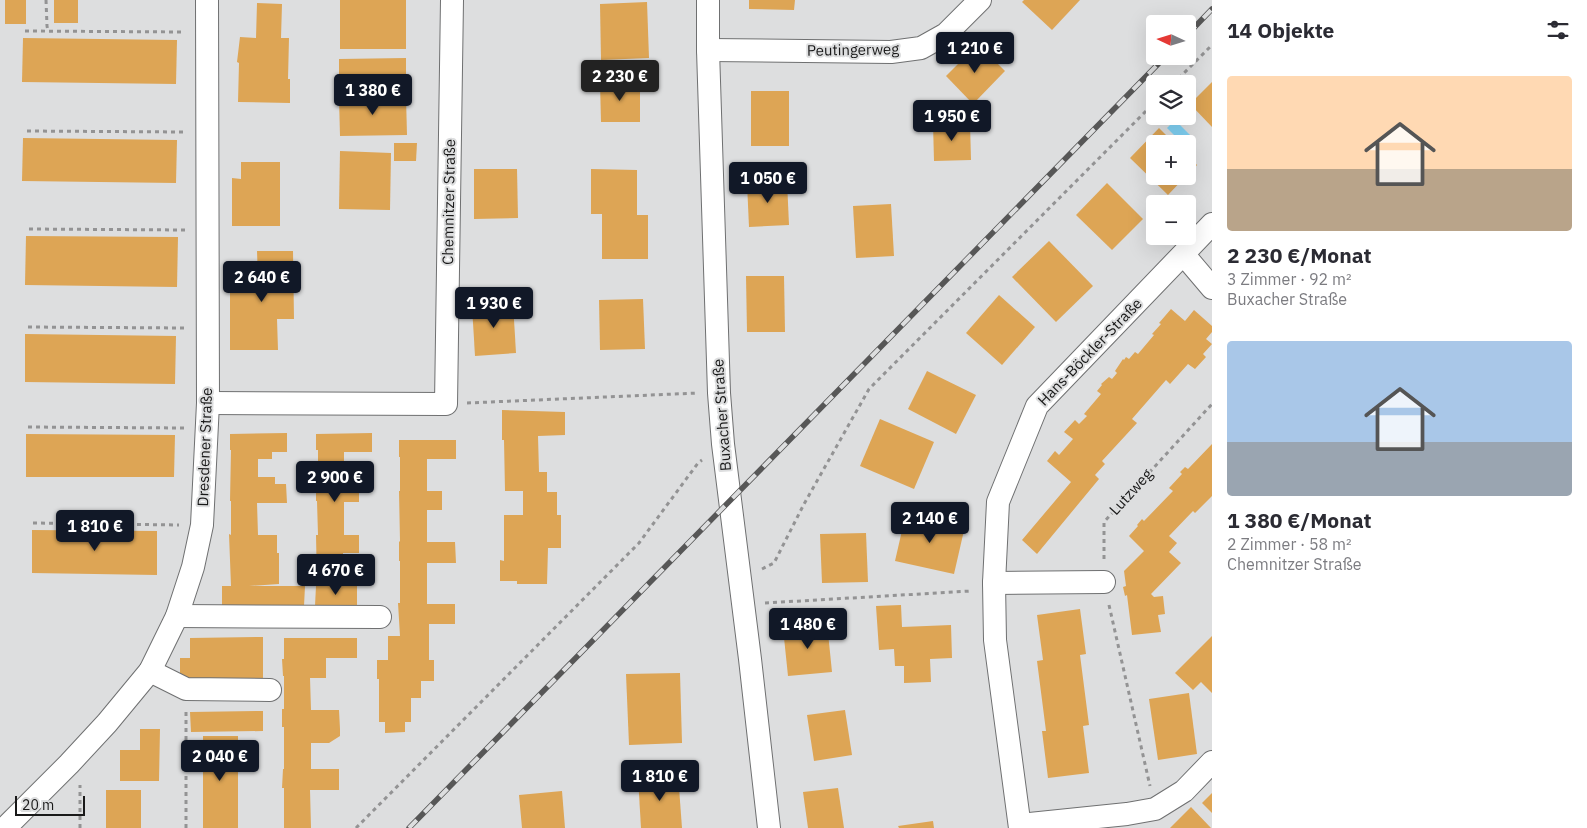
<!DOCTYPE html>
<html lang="de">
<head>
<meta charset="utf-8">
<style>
  body { margin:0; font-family:"IBM Plex Sans",sans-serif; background:#f2f2f3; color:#2b2b33; height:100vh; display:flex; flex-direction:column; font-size:19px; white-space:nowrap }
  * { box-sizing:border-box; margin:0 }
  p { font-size:16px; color:#7c7c81 }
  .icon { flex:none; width:28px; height:28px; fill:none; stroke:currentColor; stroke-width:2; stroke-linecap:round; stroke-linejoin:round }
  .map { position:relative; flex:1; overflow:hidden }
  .drawer { display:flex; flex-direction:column; background:#fff; width:375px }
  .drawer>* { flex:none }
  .needle { width:32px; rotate:274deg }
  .fabs { position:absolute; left:1146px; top:15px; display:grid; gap:10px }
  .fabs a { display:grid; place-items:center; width:50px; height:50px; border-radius:5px; background:#fff; box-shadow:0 5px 20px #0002; font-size:25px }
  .scale { position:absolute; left:15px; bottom:12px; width:70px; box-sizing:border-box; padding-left:5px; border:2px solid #191919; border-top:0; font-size:14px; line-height:18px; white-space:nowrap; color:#191919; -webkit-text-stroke:4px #dddedf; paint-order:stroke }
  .price { position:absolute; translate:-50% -42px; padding:0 11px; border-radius:5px; background:#111827; color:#fff; font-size:16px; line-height:32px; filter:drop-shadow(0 1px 2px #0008) }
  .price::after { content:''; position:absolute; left:50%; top:30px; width:15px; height:11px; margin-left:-8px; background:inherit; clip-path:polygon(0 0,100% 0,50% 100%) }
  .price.active { background:#222; color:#fff }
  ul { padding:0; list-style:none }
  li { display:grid; align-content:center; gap:10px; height:265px; padding:0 15px }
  li span { display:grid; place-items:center; height:155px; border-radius:5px; color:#555 }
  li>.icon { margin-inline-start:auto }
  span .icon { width:90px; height:90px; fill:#fffc; stroke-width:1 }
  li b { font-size:21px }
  h2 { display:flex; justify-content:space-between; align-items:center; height:60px; padding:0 15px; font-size:21px }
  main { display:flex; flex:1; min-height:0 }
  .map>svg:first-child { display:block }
</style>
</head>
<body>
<main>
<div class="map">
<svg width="1212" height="828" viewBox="0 0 1212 828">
  <rect width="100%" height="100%" fill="#dddedf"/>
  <path fill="#80d2f5" d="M1175,120L1193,138L1187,144H1183L1167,128Z"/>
  <g fill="#dda555">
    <rect x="5" y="0" width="21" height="24"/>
    <rect x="54" y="0" width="24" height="23"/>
    <rect x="340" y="0" width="66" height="49"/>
    <path d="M749,0H795L794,10L749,9Z"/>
    <path d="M1024,0H1080L1052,30L1022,2Z"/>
    <path d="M647,2L649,58L601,60L600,4Z"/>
    <path d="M257,3L282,4L281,38H289L288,79H290V103L238,102L239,63L237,62L240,37L256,38Z"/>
    <path d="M23,38L177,40L176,84L22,82Z"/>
    <path d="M978,44L1005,71L973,104L946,76Z"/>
    <path d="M406,58V97H339V59Z"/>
    <path d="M640,81V122H601L600,82Z"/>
    <path d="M1212,82V127L1190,104Z"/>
    <rect x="751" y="91" width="38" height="55"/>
    <path d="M406,97L407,135L340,136L339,98Z"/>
    <path d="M933,123H970L971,160L934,161Z"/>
    <path d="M1159,128L1175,144H1155V176H1186L1168,195L1130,158Z"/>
    <path d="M23,138L177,140L176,183L22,181Z"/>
    <path d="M394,143H417L416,161H394Z"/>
    <path d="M340,151L391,153L390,210L339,209Z"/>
    <path d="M1188,156L1197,165L1188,175Z"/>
    <path d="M241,162H280V226H232V178L241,179Z"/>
    <path d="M474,169H517L518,218L474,219Z"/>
    <path d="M591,169L637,170V215H648V259H602V214H591Z"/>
    <path d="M787,181L789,225L749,227L747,183Z"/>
    <path d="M1107,183L1143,219L1112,250L1076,215Z"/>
    <path d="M891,204L894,256L856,258L853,206Z"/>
    <path d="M26,236L178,237L177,287L25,285Z"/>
    <path d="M1049,241L1093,286L1056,322L1012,277Z"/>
    <path d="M257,251H293L294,319H277L278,350H230V280H258Z"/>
    <path d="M746,276H784L785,332H747Z"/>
    <path d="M999,295L1035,327L1002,365L966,333Z"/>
    <path d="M643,299L645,349L600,350L599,300Z"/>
    <path d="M513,303L516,353L475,356L472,306Z"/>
    <path d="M1171,309L1185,321L1194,310L1212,326V332L1206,339L1212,344L1203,354L1206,357L1195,369L1188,364L1170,384L1166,380L1132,419L1137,423L1102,461L1105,464L1095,475L1099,479L1037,554L1022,540L1071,482L1047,461L1055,451L1059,455L1073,439L1064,432L1075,420L1079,424L1087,416L1084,414L1101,394L1097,391L1102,385L1101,384L1109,377L1112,379L1117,373L1115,371L1123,359L1124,360L1126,357L1129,359L1135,352L1138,354L1154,335L1152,334L1161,324L1159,323Z"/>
    <path d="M25,334L176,336L175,384L25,382Z"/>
    <path d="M927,371L976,395L956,434L908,409Z"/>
    <path d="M502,410L565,412V435L538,436L539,472H547V492H557V515H561V548H548L547,584H517V581H500V560L504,561V515H523V491H505L504,440H502Z"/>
    <path d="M880,419L934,442L914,489L860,466Z"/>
    <path d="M287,433V452H272V459H258V477H275V484H286L287,503H257L258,535H277V553H279V584L249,586H305L304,606L222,607V586H231L229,534L231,535V501H230L231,450H230V434Z"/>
    <path d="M372,433V452H344V484H359V502H344V535H359V553H343V585H317L316,535H318L317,501H316V484H318V450H316V434Z"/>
    <path d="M26,434L175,435L174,477H26Z"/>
    <path d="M399,440H456V459H427V491H442V510H427V542H455L456,563H427V604H455V624H429V660H434V681H421V698H411V722H405V732L385,733V722H379V679H377V660H388V636H400L398,603H400V561H399V542L400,541L399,491H400V457H399Z"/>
    <path d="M1212,444V496L1195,513L1193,511L1169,536L1177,543L1169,552L1181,563L1151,594L1154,597L1163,596L1165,614L1158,615L1161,632L1132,635L1127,595L1125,596L1123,587L1126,586L1124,571L1144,551L1129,536L1138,526L1137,525L1142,519L1144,521L1173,491L1169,488L1182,474L1180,472L1185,467L1188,469Z"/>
    <path d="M906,513L965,526L954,574L895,561Z"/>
    <path d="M32,530L157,531V575L32,573Z"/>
    <path d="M866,533L868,582L822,583L820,534Z"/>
    <path d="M316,586H357V606H315Z"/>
    <path d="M901,605L902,627L951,625L952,658L930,659L931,682L904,683V666H895L894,649L879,650L876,606Z"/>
    <path d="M1080,609L1086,654L1080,655L1089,725L1083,726L1089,773L1048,778L1042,731H1046L1037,661L1043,660L1037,615Z"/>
    <path d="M827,623L832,672L788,676L783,628Z"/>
    <path d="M1212,636V693L1201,682L1193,690L1175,673Z"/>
    <path d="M263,637V679H180V658H190V638Z"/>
    <path d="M284,638H357V658H326V678H310L311,710H339L340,729V736L329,743H311V769H339V790H310L311,828H284V788H282L283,769H284V727H282V709H284V676H283L282,659H284Z"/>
    <path d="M680,673L682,743L629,745L626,674Z"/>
    <path d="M1189,693L1197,754L1158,760L1149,699Z"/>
    <path d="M845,710L852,755L814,761L807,715Z"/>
    <path d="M263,711V731L191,732L190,712Z"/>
    <path d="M140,729H160L159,781H120V750H140Z"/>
    <rect x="203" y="736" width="35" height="92"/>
    <path d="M678,774L682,828H641L638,777Z"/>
    <path d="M838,788L844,828H808L803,792Z"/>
    <rect x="106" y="790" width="35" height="38"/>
    <path d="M562,791L565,828H522L519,795Z"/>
    <path d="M1212,793V813L1202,803Z"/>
    <path d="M1191,807L1211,828H1170Z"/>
    <path d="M933,821L934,828H899L898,826Z"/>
  </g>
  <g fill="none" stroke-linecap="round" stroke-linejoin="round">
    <g stroke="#6f7071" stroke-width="24">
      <g id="minor">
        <path d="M708,0V50L719,393L723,444L750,659L769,828"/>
        <path d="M708,50L891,52L921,48L946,34L980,0"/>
        <path d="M1184,255L1212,288"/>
        <path d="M208,403L446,404L452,0"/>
        <path d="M994,583L1104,582"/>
        <path d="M177,616L380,617"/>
        <path d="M150,671L186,689L270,690"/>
        <path d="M1020,825L1127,814L1155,809L1184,791L1212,762"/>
        <path d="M5,828L69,764L107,723L150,671L177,616L193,567L202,525L208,403L207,0"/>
        <path d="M1020,828L995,640L994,583L998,502L1037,406L1212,224"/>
      </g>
    </g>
    <g stroke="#939394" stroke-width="3" stroke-dasharray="4 4" stroke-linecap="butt">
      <path d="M46,0L47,26L48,31"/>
      <path d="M25,31L185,32"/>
      <path d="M1173,84L1212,45"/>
      <path d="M27,131L186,132"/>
      <path d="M29,229L185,230"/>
      <path d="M28,327L186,328"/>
      <path d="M467,403L698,393"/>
      <path d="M28,427L184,428"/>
      <path d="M33,523L179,525"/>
      <path d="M1104,559V522L1212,404"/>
      <path d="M762,569L774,563L804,504L869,389L1155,102"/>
      <path d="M765,603L971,591"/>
      <path d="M1109,605L1150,786"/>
      <path d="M80,828V785"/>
      <path d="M186,828V712"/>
      <path d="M356,828L639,543L698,463L702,460"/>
    </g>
    <use href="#minor" stroke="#fff" stroke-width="22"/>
    <g stroke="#575757" stroke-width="5.5">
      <g id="rail">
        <path d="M1188,34L1212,9"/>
        <path d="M409,828L1166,56"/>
      </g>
    </g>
    <use href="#rail" stroke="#dddedf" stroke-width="4" stroke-dasharray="11" stroke-linecap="butt"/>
  </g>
  <g text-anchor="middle" stroke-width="4" stroke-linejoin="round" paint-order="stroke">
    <g font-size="15" fill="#191919" stroke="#dddedf">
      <text transform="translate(853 50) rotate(-1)" y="5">Peutingerweg</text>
      <text transform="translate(449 202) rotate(-89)" y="5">Chemnitzer Straße</text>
      <text transform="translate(1090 352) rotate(-46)" y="5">Hans-Böckler-Straße</text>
      <text transform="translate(722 415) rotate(-94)" y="5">Buxacher Straße</text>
      <text transform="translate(205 447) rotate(-88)" y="5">Dresdener Straße</text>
      <text transform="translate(1131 492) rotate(-48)" y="5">Lutzweg</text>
    </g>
  </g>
</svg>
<div class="fabs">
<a><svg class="needle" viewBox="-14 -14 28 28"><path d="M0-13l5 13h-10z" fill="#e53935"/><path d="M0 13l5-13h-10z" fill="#7c7c81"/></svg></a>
<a><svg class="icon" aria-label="layers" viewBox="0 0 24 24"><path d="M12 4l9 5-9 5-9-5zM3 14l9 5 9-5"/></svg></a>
<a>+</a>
<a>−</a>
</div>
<div class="scale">20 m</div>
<b class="price" style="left:975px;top:74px">1 210 €</b>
<b class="price active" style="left:620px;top:102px">2 230 €</b>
<b class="price" style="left:373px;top:116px">1 380 €</b>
<b class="price" style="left:952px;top:142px">1 950 €</b>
<b class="price" style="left:768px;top:204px">1 050 €</b>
<b class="price" style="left:262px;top:303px">2 640 €</b>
<b class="price" style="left:494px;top:329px">1 930 €</b>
<b class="price" style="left:335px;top:503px">2 900 €</b>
<b class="price" style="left:930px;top:544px">2 140 €</b>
<b class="price" style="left:95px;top:552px">1 810 €</b>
<b class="price" style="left:336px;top:596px">4 670 €</b>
<b class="price" style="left:808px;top:650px">1 480 €</b>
<b class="price" style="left:220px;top:782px">2 040 €</b>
<b class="price" style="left:660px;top:802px">1 810 €</b>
</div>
<section class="drawer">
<h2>14 Objekte<svg class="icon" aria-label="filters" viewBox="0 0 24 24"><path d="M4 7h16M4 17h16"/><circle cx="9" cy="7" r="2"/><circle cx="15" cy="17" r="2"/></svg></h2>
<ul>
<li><span style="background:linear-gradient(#ffd9b3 60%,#b9a48a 0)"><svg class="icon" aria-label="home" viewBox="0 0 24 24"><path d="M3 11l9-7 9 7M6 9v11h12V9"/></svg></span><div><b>2 230 €/Monat</b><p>3 Zimmer · 92 m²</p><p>Buxacher Straße</p></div></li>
<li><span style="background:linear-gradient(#a9c7e8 65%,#9aa5b1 0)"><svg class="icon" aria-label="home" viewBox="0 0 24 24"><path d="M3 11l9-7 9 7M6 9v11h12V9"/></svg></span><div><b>1 380 €/Monat</b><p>2 Zimmer · 58 m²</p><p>Chemnitzer Straße</p></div></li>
</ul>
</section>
</main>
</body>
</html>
